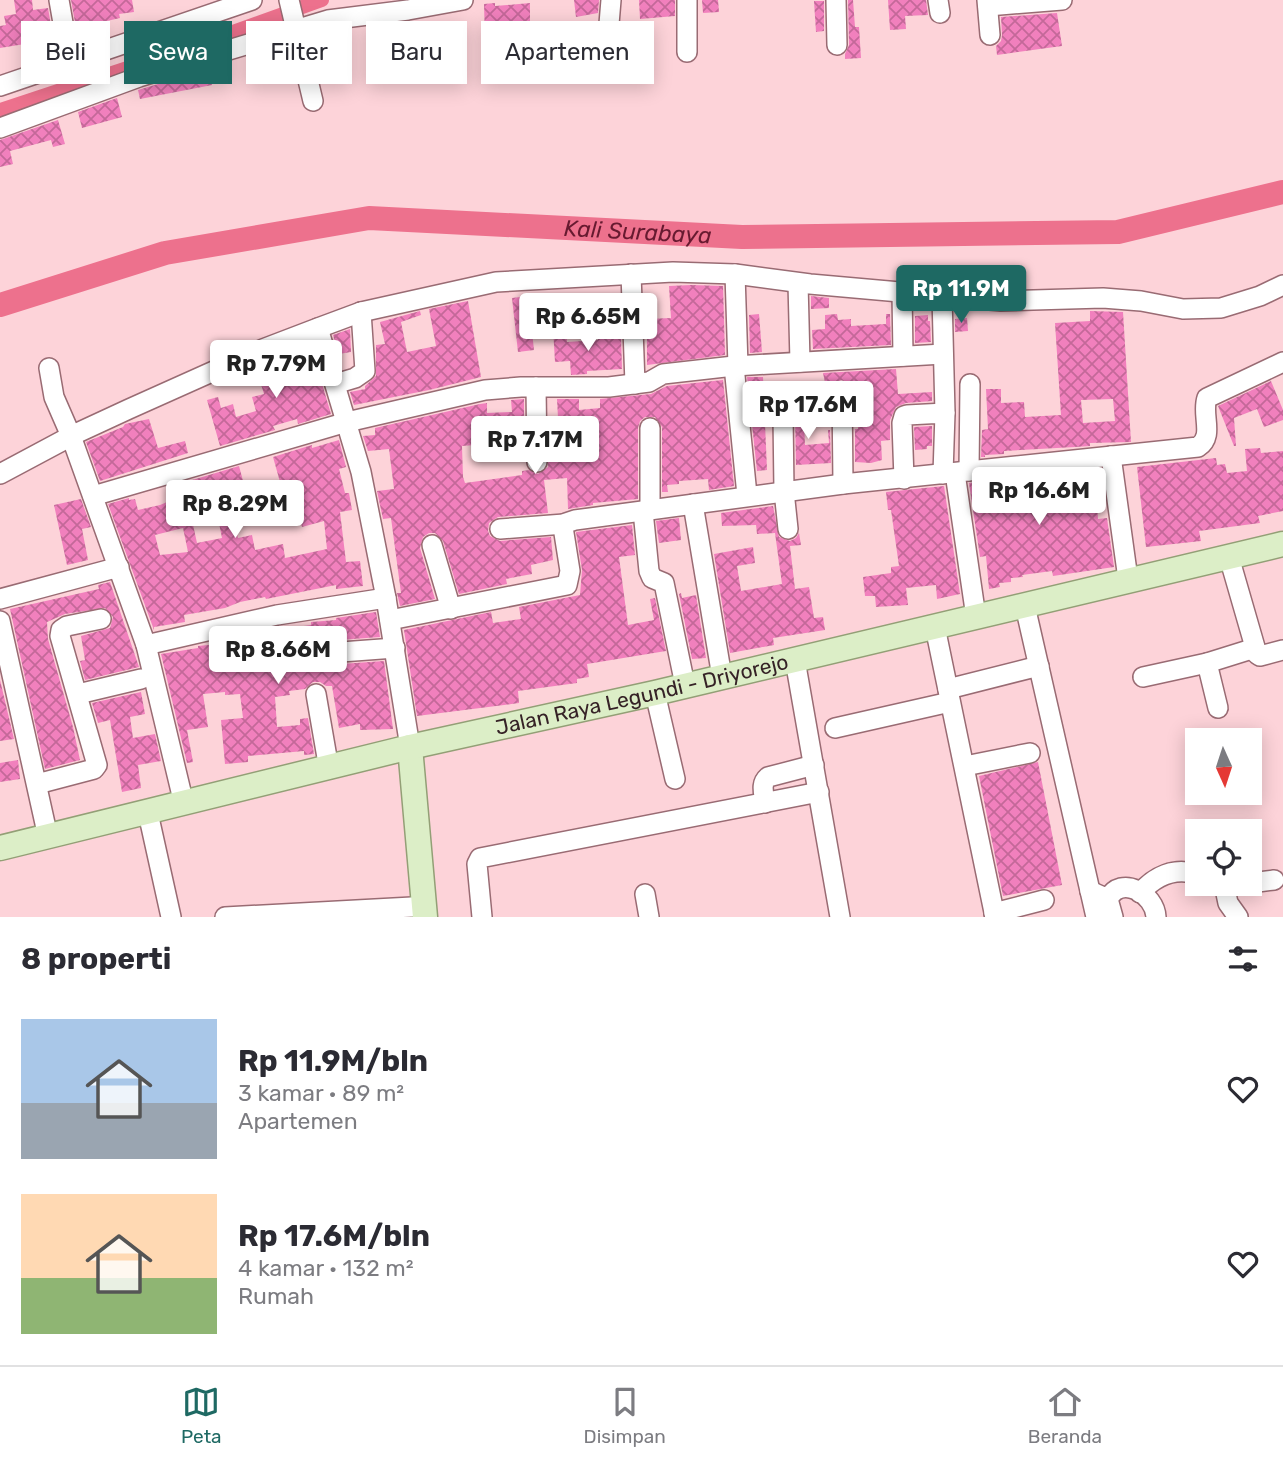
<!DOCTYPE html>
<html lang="id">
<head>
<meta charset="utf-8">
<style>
  body { margin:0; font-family:Rubik,sans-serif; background:#f7f7f7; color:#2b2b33; height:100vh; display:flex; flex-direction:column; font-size:26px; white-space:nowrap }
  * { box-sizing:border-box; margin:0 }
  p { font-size:23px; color:#7c7c81 }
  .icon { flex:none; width:38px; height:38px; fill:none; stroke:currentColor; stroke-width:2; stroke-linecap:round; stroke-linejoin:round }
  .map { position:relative; height:917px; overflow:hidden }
  .sheet { display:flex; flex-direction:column; background:#fff; flex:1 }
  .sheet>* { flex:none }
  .hud { position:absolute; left:21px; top:21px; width:700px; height:63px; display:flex; gap:14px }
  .needle { width:46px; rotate:177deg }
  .tools { position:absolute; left:1185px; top:728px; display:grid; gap:14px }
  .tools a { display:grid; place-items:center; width:77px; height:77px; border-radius:0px; background:#fff; box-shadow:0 4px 18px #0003; font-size:35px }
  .price { position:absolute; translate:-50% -60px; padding:0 16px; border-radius:7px; background:#fff; color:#222; font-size:23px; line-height:46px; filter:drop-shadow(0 2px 4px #0008) }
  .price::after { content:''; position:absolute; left:50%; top:42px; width:21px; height:16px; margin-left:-10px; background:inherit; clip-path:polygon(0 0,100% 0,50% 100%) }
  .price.on { background:#1e6963; color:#fff }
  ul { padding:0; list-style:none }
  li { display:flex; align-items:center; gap:21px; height:175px; padding:0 21px }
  li span { display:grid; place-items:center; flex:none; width:196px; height:140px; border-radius:0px; color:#555 }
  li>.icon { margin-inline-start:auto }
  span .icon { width:84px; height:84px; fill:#fffc; stroke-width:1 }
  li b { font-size:30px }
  h2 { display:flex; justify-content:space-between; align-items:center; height:84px; padding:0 21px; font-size:30px }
  .tag { padding:0 24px; border-radius:0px; background:#fff; box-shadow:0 4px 18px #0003; font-size:24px; line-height:63px }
  .tag.on { background:#1e6963; color:#fff }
  .dock { display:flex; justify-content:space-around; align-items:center; height:98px; border-top:2px solid #e1e1e2; background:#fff; font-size:19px; color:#7c7c81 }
  .dock a { display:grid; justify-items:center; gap:4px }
  .dock .on { color:#1e6963 }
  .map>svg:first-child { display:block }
</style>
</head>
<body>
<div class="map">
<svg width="1283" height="917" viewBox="0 0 1283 917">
  <defs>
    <pattern id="building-cross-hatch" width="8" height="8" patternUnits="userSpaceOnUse" patternTransform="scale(1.75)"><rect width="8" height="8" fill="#f180bd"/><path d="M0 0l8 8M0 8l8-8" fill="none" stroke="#c46899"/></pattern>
  </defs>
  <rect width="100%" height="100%" fill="#fdd3d9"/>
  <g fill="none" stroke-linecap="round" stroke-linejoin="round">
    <path stroke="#ed718d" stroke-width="14" d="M0,110L188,48L322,0"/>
    <path stroke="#ed718d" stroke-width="24" id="s1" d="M0,305L165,253L369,218L742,237L1118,232L1283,192"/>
  </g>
  <g fill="url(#building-cross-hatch)" fill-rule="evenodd">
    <path d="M14,0H32L33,10L48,8L54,43L32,48L31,43L0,48V26L6,25L4,16L16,14Z"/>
    <path d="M71,0H132L134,12L119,14L120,18L76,28Z"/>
    <path d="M574,0H599L598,13L576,17Z"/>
    <path d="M639,0H675V16L640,19Z"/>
    <path d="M702,0H718L719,12L703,13Z"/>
    <path d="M848,0H853L855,27H859L861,58L845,59V54L849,45Z"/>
    <path d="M888,0H926L928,15L905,16L906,29L890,30Z"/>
    <path d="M814,1H824V31L816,32Z"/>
    <path d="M495,3V6L530,3V24L509,25V36L485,39L484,4Z"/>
    <path d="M1057,13L1062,46L997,55L996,46L1001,41L1002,35L1001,17Z"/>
    <path d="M333,32L337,55L316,62L311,38Z"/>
    <path d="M208,69L212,85L140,99L138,90Z"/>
    <path d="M117,98L122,117L82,128L78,112Z"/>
    <path d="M58,120L65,144L53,147L51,140L10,151L13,164L0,167V140Z"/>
    <path d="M691,285L723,286L725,355L647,365V319L671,318L669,286Z"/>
    <path d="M528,296L534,350L518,352L512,298Z"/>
    <path d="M811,296L829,298V308L811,309Z"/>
    <path d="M468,301L481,377L429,390L354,405L350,392L365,389V386L376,376V345L385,344L380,322L420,311L421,315L401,322L407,352L436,346L429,309Z"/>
    <path d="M1090,311L1123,312L1131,442L1090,443V446L1075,447L1004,451V454L985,455V457H981L982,430L988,429L986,389H1001V403L1024,402L1025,417L1061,415L1055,323L1090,321ZM1113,399L1115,421L1083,423L1081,400Z"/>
    <path d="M759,314L762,352L750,353L749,315Z"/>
    <path d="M837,314L838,320L851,319V326L886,324V314H890L891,345L813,349L812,330L825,329V315Z"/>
    <path d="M928,315V321H930L931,342L915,343V316Z"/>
    <path d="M967,318L968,331L955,332V319Z"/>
    <path d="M566,327L567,342L598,340V338L621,335L622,369L587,371V374L571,375L570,361L555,362L553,328Z"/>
    <path d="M350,329L351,352L339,354L333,335Z"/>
    <path d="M311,347L331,414L298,424L297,419L273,426L275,430L220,446L207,400L218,397L221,408L233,404L236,417L256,411L252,397L264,394L256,368L305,354L303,349Z"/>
    <path d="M896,369L898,394L932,392V401L906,403L896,407L890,420V440L881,441L882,460L871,463L855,462V429H858L856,385L841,380L831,387H826L823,373Z"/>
    <path d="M747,377H763L767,470L757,471Z"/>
    <path d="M723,380L734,486L709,490L708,479L679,481V484L667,485L668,492H662V427L655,417H645L640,421L638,428V499L593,503V505L568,509L567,478L544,480L548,513L498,517L489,523L488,531L490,536L500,541L551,537L553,560L531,565L532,574L506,579L507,584L459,594L443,541L435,533H429L423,537L420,548L435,599L400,606L397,593H401L391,518L383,519L377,491L394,489L389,449L368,451L363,436L375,435V428L480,404L487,403V413L512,412L511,400L524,399V427L474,431L475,445L462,446L463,477L465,483L522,475V471L529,470L538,474L548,467L549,419L558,418L557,399H579V410L600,408V399L651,394L667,386Z"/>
    <path d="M1271,381L1283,410V420L1264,427L1257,409L1234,418L1236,446H1234L1218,406Z"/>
    <path d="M803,400L805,445L829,443L828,430H830L831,463L796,465L795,415L787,401Z"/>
    <path d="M149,419L158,448L185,441L188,453L100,481L86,442L123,427L125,424Z"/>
    <path d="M932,426V446H927V449L915,450L914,427Z"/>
    <path d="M339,440L346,467L339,469L345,493H349L352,510L340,512L346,562L360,561L363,586L336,589V585L266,599L265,597L240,602L225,608L184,615L185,622L154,627V630L108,504L129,498V500L135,499L138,510L160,505L172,500L169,487L239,466L248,499L231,504L238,538L252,535L255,550L283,544L285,558L327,549L324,521L302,527L294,498L263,506L260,493L282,489L273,457L312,445V448ZM217,513L222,538L197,543L192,520ZM183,528L188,552L160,555L155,535Z"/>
    <path d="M1260,448L1261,453L1283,451V511L1258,516L1260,523L1199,531L1201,541L1146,547L1137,467L1216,458L1217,465L1225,464L1227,473L1247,471L1245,449Z"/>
    <path d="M1086,471L1089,503L1097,502L1098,519L1107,518L1114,567L1053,576L1052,571L1022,575L1023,577L1011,578V582L999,583L1000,587L989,589L986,556L980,557L969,483Z"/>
    <path d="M944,486L960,594L937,599L936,585L906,588L908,605L876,607L875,596H865L863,577L891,573V567L899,566L891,510H888L886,492Z"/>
    <path d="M81,499L91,527L82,529L88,560L67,565L54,505Z"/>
    <path d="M773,506L779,537L790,541L796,538L799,533L801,545L790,546L795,589L809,587L814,618L823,617L825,630L773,638L774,645L730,653L714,554L753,547L755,563L737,566L741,591L782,584L775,533L757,534L756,525L722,526L721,513Z"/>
    <path d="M679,518L681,540L659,543L656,521Z"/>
    <path d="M632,525L635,555L619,557L628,625L654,620L650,599L655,598L666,651L587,664L589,677L577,679V683L518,691L519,703L417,716L404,630L491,612L493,623L521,619L519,607L580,595L582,570L576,532Z"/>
    <path d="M110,582L139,667L85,680L80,661L85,660L81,636L110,628L113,617L105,608L65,614L47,622L48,639L73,727L80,760L45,769L10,609L99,589L98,585Z"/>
    <path d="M681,593L682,598L696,595L706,658L692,659L679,594Z"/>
    <path d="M376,612L380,637L339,640L330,646L329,654L331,659L341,664L384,661L393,729L360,730V724L339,728L332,686H326L320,682H313L305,689L289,691L290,695L275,697L277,727L300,725V719L308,718L314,754L304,755V751L248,756V762L225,764L221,720L243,718L240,694L225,695V692L203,694L208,727L187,730L193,762L187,763L161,654L198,648V646L265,639L264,633L275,632V630L311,625V622L336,620V618Z"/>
    <path d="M0,680L14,739L0,741Z"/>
    <path d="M141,692L145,714L130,717L133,738L155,734L161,761L138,765L141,788L122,792L110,720L98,723L92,703Z"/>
    <path d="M18,760L20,779L0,782V763Z"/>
    <path d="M1038,762L1062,885L1003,896L979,776Z"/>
  </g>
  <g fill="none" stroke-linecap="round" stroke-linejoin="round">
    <g stroke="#996b73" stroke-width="22">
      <g id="minor">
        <path d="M59,0L70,63"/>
        <path d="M289,0L313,101"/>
        <path d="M687,0V52"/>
        <path d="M836,0L837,45"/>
        <path d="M938,0L940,13"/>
        <path d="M987,0L990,35"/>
        <path d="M988,6L1062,0"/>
        <path d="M609,24L611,0"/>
        <path d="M0,86L252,0"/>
        <path d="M0,128L139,77L328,20L408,10L463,0"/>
        <path d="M631,274L635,384"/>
        <path d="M735,274L738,366"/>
        <path d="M798,283L800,362"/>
        <path d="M902,292L903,356"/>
        <path d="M942,296L945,413"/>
        <path d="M318,328L361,472L386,598L410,747"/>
        <path d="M734,366L747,495"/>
        <path d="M49,368L54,397L71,436L146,645L184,804"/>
        <path d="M335,384L355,378L365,371L361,312"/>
        <path d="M536,387L537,462"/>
        <path d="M842,392L843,484"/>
        <path d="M783,415L784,491L788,529"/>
        <path d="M1111,456L1128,579"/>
        <path d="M969,471L970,384"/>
        <path d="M955,473L976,617"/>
        <path d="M0,474L75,434L129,409L263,349L318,328L361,312L496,282L673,272L735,274L810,284L1001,301L1103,298L1141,301L1183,309L1221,308L1260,296L1283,285"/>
        <path d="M904,479L902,423L904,416L907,415L945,413L943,474"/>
        <path d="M93,496L347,422L485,390L521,387H609L649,382L663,374L734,366L943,354"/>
        <path d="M693,504L722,677"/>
        <path d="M650,510V428"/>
        <path d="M643,511L649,571L652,578L664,583L685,685"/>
        <path d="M500,529L564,524"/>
        <path d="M432,545L451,609"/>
        <path d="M1229,557L1257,654L1260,656L1283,650"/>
        <path d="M0,599L119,567"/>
        <path d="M1025,606L1096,917"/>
        <path d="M390,620L567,585L570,571L563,527L566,523L575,520L843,484L1198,447C1215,436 1201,415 1207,398L1283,362"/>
        <path d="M0,621L48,837"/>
        <path d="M935,627L995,917"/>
        <path d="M146,645L277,615L386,598"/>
        <path d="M341,652L395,648"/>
        <path d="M795,660L840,917"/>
        <path d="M1143,677L1207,663"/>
        <path d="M948,689L1039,666"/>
        <path d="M655,693L675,779"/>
        <path d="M78,694L141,679"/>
        <path d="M316,694L329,769"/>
        <path d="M1218,708L1207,663L1255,648"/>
        <path d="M835,728L950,702"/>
        <path d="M965,766L1030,753"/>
        <path d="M37,784L94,769L97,765L60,636L61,630L67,626L101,619"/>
        <path d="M765,803C764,793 760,784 768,777L814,765"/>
        <path d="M148,813L171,917"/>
        <path d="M1250,883L1274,880"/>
        <path d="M1224,884L1228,903L1238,917"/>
        <path d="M1090,891L1108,899C1121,874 1155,894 1156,917"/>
        <path d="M1140,893C1155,876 1174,867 1197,874"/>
        <path d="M645,894L649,917"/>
        <path d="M1108,899L1113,917"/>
        <path d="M994,913L1044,900"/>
        <path d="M225,917L412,907"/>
        <path d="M482,917L477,864L480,858L819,792"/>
      </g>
    </g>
    <g stroke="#939f76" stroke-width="27">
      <g id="major">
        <path d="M410,747L425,917"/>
        <path id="s2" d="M0,848L410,747L655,693L1283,544"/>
      </g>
    </g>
    <use href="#minor" stroke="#fff" stroke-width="19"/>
    <use href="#major" stroke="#dceec7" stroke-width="24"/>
  </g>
  <g text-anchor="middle" stroke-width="6" stroke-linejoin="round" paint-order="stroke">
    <g font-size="21" fill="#352226" stroke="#fce6e9">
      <text dy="7" stroke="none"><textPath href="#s2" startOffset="660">Jalan Raya Legundi - Driyorejo</textPath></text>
    </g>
    <g font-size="23" font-style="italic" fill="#671a30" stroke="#fce6e9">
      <text dy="8" stroke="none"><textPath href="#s1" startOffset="649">Kali Surabaya</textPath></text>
    </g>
  </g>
</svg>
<div class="tools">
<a><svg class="needle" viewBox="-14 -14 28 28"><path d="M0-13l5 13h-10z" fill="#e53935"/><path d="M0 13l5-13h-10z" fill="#7c7c81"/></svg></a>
<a><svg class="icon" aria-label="locate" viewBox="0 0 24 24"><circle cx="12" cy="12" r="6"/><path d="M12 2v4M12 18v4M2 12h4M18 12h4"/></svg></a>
</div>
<b class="price on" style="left:961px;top:325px">Rp 11.9M</b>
<b class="price" style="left:588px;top:353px">Rp 6.65M</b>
<b class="price" style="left:276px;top:400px">Rp 7.79M</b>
<b class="price" style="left:808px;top:441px">Rp 17.6M</b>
<b class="price" style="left:535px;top:476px">Rp 7.17M</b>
<b class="price" style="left:1039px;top:527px">Rp 16.6M</b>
<b class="price" style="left:235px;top:540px">Rp 8.29M</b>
<b class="price" style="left:278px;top:686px">Rp 8.66M</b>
<div class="hud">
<a class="tag">Beli</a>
<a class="tag on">Sewa</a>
<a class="tag">Filter</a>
<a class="tag">Baru</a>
<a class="tag">Apartemen</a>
</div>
</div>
<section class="sheet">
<h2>8 properti<svg class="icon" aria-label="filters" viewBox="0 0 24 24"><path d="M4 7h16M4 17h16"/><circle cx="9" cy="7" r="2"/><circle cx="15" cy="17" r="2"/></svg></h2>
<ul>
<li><span style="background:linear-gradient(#a9c7e8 60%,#9aa5b1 0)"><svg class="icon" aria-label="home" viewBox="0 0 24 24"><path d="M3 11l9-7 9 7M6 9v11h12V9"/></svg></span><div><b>Rp 11.9M/bln</b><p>3 kamar · 89 m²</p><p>Apartemen</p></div><svg class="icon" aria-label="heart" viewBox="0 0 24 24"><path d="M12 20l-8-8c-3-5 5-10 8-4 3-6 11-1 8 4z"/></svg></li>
<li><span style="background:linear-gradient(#ffd9b3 60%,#8fb573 0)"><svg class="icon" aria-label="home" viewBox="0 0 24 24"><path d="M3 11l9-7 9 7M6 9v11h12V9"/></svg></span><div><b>Rp 17.6M/bln</b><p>4 kamar · 132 m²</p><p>Rumah</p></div><svg class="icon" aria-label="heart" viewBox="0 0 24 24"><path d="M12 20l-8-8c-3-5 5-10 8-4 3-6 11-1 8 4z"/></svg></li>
</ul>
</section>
<nav class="dock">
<a class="on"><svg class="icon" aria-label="map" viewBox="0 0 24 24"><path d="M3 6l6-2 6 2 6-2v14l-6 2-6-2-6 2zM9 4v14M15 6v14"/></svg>Peta</a>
<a><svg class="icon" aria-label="saved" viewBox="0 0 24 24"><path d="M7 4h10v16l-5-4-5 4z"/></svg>Disimpan</a>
<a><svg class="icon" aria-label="home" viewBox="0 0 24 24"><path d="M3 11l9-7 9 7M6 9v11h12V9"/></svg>Beranda</a>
</nav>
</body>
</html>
